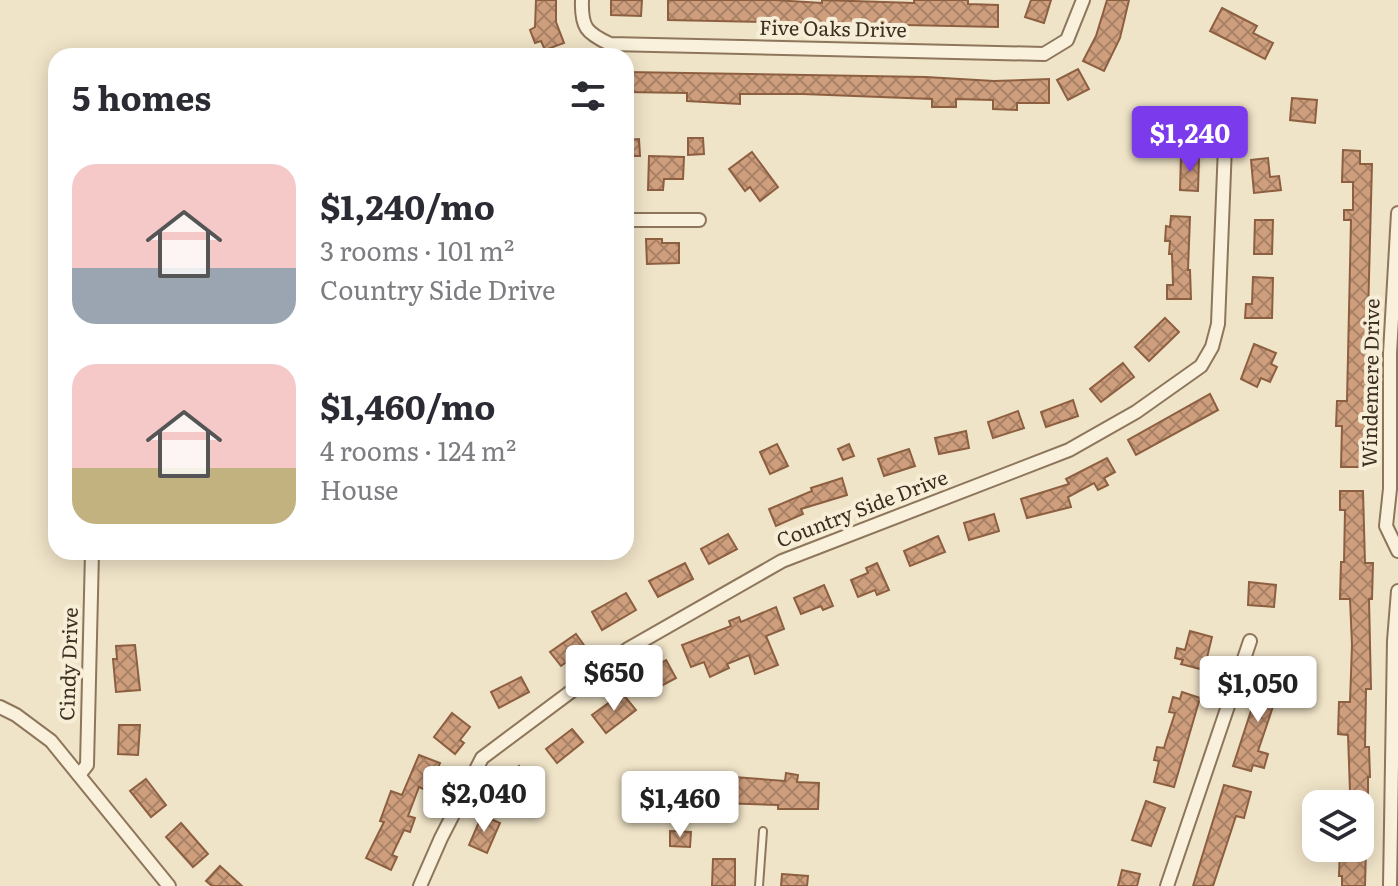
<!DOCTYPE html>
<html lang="en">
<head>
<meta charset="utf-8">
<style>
  body { margin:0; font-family:Literata,serif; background:#f2f2f3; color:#2b2b33; height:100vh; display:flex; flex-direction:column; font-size:30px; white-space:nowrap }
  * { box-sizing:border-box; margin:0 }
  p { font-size:26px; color:#7c7c81 }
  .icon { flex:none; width:44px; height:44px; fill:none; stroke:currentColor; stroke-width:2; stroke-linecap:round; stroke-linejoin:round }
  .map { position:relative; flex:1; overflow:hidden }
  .details { position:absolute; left:48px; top:48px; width:586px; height:512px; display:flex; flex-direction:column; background:#fff; border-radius:24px; box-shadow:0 4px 20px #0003 }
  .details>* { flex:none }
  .tools { position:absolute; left:1302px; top:790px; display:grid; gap:16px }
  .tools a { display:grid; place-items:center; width:72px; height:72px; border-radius:16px; background:#fff; box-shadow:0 4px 20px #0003; font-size:40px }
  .price { position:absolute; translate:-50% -68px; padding:0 18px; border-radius:8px; background:#fff; color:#222; font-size:26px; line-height:52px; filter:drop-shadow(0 2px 4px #0008) }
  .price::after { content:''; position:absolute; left:50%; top:48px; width:24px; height:18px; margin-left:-12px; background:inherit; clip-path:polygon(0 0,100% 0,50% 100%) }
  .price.selected { background:#7c3aed; color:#fff }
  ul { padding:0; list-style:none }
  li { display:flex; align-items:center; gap:24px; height:200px; padding:0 24px }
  li span { display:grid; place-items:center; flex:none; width:224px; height:160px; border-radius:24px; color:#555 }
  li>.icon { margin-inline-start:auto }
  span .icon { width:96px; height:96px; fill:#fffc; stroke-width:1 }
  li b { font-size:34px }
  h2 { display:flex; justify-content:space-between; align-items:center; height:96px; padding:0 24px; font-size:34px }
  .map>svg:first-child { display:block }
</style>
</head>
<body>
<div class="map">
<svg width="1398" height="886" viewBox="0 0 1398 886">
  <defs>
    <pattern id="building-cross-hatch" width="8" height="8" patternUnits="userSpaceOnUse" patternTransform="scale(2)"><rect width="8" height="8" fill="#cf9f7d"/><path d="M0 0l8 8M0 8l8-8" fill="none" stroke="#a98266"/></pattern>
  </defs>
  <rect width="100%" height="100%" fill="#f0e4c8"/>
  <g fill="url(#building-cross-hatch)" stroke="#8d5f41" stroke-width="2">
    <path d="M536,0H556V22L564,43L545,50L541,41L535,43L530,30L535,27Z"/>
    <path d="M611,0H642L641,16L611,15Z"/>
    <path d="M668,0H774L822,3V0L914,3V0H968V4L998,5V27L668,20Z"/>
    <path d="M1031,0H1051L1044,23L1025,17Z"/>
    <path d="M1107,0H1129L1120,38L1104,71L1083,61L1096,36Z"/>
    <path d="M1222,8L1257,26L1253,33L1273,43L1265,59L1210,31Z"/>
    <path d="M1078,69L1089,89L1068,100L1057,80Z"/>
    <path d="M626,72L926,77L994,81L1049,79V103H1017V110L993,109V100L956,99V107H932V99L803,94H740V104L687,101V93L626,92Z"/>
    <path d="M1292,98L1317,100L1315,123L1290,120Z"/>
    <path d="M688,138H703L704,154L688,155Z"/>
    <path d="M639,139L640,156H626V140Z"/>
    <path d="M1343,150L1360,151V164H1372L1364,467H1341L1342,426H1336L1337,401H1347L1351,220H1344V210H1353V182H1342Z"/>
    <path d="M752,152L778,187L760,201L750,187L745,191L729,169Z"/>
    <path d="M649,156L684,157L683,179H664L663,190H648Z"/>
    <path d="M1181,156L1199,157L1198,191L1180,190Z"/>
    <path d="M1268,158L1270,177L1279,176L1281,190L1254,193L1251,160Z"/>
    <path d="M1171,216L1190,217L1188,270H1190L1191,299H1167V285H1173L1172,254H1169L1170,241H1165L1166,226L1170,227Z"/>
    <path d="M1255,220H1273L1272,254H1254Z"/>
    <path d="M646,239H662V243H679V263L647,264Z"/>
    <path d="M1253,277L1273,278L1272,318H1245L1246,304H1252Z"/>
    <path d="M1165,318L1179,332L1149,361L1135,347Z"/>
    <path d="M1254,344L1276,353L1271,364L1277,367L1270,382L1261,378L1257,387L1241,379Z"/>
    <path d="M1123,363L1134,377L1101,402L1090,389Z"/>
    <path d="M1210,394L1218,410L1136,455L1128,440Z"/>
    <path d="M1073,400L1078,416L1046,427L1041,412Z"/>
    <path d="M1018,411L1024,428L993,438L988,422Z"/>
    <path d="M966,431L969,448L939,454L935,438Z"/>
    <path d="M777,444L788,466L770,474L760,452Z"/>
    <path d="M849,444L854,456L843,460L838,449Z"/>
    <path d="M909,449L915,466L884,476L878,459Z"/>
    <path d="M1107,458L1115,472L1104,478L1108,485L1098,490L1094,483L1068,497L1071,507L1027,518L1021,499L1069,484L1066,479Z"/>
    <path d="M842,478L847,495L801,509L803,514L776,526L769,509L812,491L811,488Z"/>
    <path d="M1340,491H1363L1365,563H1373L1372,599H1369L1371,689H1366L1365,747H1369L1370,777H1368V804H1341V791H1350L1348,735L1338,734L1339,702H1350L1352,645L1350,599H1340L1341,562H1344L1345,510H1340Z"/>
    <path d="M994,514L999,531L969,540L964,523Z"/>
    <path d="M728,534L737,549L709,564L701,549Z"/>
    <path d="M938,536L945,552L910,566L904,551Z"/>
    <path d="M685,563L693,579L658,597L649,581Z"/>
    <path d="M877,563L889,590L877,595L875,590L858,597L851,580L868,573L866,568Z"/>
    <path d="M1249,582L1276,585L1274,607L1248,605Z"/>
    <path d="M824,585L833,606L823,610L821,606L801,614L794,598Z"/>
    <path d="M626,593L636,610L602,630L592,612Z"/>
    <path d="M776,607L784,629L766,636L778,665L755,674L749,655L727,664L729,668L710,677L704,662L691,667L682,645L731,626L729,621L739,617L741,622Z"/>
    <path d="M1190,631L1212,637L1204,670L1181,664L1183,660L1175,658L1177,648L1185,650Z"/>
    <path d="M576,634L586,648L561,666L550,652Z"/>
    <path d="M135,645L140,690L116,692L113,659H117L116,646Z"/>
    <path d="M666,660L676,678L646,694L636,677Z"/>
    <path d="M1264,671L1283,677L1258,751L1268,754L1264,768L1253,765L1251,771L1233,766Z"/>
    <path d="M521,677L529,692L499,708L491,692Z"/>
    <path d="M1182,692L1200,698L1174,787L1154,782L1159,761L1154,760L1157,747L1164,748L1166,741L1175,713L1169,712L1173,697L1180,699Z"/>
    <path d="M622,693L636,710L606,733L592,715Z"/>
    <path d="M452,713L470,727L460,740L464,743L455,754L434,737Z"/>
    <path d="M119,725H140L138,755L118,754Z"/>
    <path d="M572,729L583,742L557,763L546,749Z"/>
    <path d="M419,755L440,763L433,779L438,780L433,793L419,787L408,816L415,818L410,832L404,830L392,855L397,857L391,870L366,858L384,822L380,821L391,791L402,795Z"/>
    <path d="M519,766L532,780L510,801L497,788Z"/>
    <path d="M786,773L798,775L797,782L819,783L818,809H778V805L719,803L721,776L785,781Z"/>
    <path d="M146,779L166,805L151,817L130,791Z"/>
    <path d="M1224,785L1251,792L1244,818L1236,816L1213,886H1193Z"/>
    <path d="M1146,801L1165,808L1151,846L1132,840Z"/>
    <path d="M482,815L500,823L487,853L469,845Z"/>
    <path d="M181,823L208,854L193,867L166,837Z"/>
    <path d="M670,831L691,832L690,847L670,846Z"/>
    <path d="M1340,848H1366L1365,886H1342V876H1339Z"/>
    <path d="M713,859H735V886H712Z"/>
    <path d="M220,866L242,886H212L206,881Z"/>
    <path d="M1122,870L1140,874L1137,886H1118Z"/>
    <path d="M782,874L808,876L807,886H781Z"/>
  </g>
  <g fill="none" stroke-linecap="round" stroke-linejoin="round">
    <g stroke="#8d765c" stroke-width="10">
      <path id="lane" d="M759,886L763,831"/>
    </g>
    <g stroke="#8d765c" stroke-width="16">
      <g id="street">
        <path d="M582,0C581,27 586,33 610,44L1044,54L1067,40L1083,0"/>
        <path d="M1398,213L1390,353V489L1386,526L1398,551"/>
        <path d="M626,220H699"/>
        <path d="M0,707L16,715L51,741L169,886"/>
        <path d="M79,775L87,765L92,552"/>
        <path d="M420,886L441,838L482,758L628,649L782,561L1069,450L1136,412L1201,366L1212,347L1218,324L1225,146"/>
        <path d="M1167,886L1250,641"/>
        <path d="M1390,886L1394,641L1398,591"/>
      </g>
    </g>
    <use href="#lane" stroke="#faf1dc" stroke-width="6"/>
    <use href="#street" stroke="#faf1dc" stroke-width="12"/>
  </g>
  <g text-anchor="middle" stroke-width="8" stroke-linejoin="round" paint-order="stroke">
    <g font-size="20" fill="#3d2e20" stroke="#f7eed8">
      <text transform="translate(833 29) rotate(1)" y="7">Five Oaks Drive</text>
      <text transform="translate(1371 383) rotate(-89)" y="7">Windemere Drive</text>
      <text transform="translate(862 509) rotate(-21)" y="7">Country Side Drive</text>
      <text transform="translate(69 664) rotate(-88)" y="7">Cindy Drive</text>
    </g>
  </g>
</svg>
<div class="tools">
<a><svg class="icon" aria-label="layers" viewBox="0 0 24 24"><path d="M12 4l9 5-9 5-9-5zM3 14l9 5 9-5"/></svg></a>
</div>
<b class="price selected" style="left:1190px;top:174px">$1,240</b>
<b class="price" style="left:614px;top:713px">$650</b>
<b class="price" style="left:1258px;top:724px">$1,050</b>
<b class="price" style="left:484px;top:834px">$2,040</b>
<b class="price" style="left:680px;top:839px">$1,460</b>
<section class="details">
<h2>5 homes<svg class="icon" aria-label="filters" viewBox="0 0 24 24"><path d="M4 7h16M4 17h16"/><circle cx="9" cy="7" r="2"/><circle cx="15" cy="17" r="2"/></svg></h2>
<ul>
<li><span style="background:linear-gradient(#f6c9c9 65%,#9aa5b1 0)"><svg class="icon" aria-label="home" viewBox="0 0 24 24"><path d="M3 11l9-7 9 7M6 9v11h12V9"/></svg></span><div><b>$1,240/mo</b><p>3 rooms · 101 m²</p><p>Country Side Drive</p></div></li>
<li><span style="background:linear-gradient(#f6c9c9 65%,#c2b280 0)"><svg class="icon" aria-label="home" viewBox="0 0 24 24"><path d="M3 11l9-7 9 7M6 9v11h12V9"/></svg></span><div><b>$1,460/mo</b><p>4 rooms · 124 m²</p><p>House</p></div></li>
</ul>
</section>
</div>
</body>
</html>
